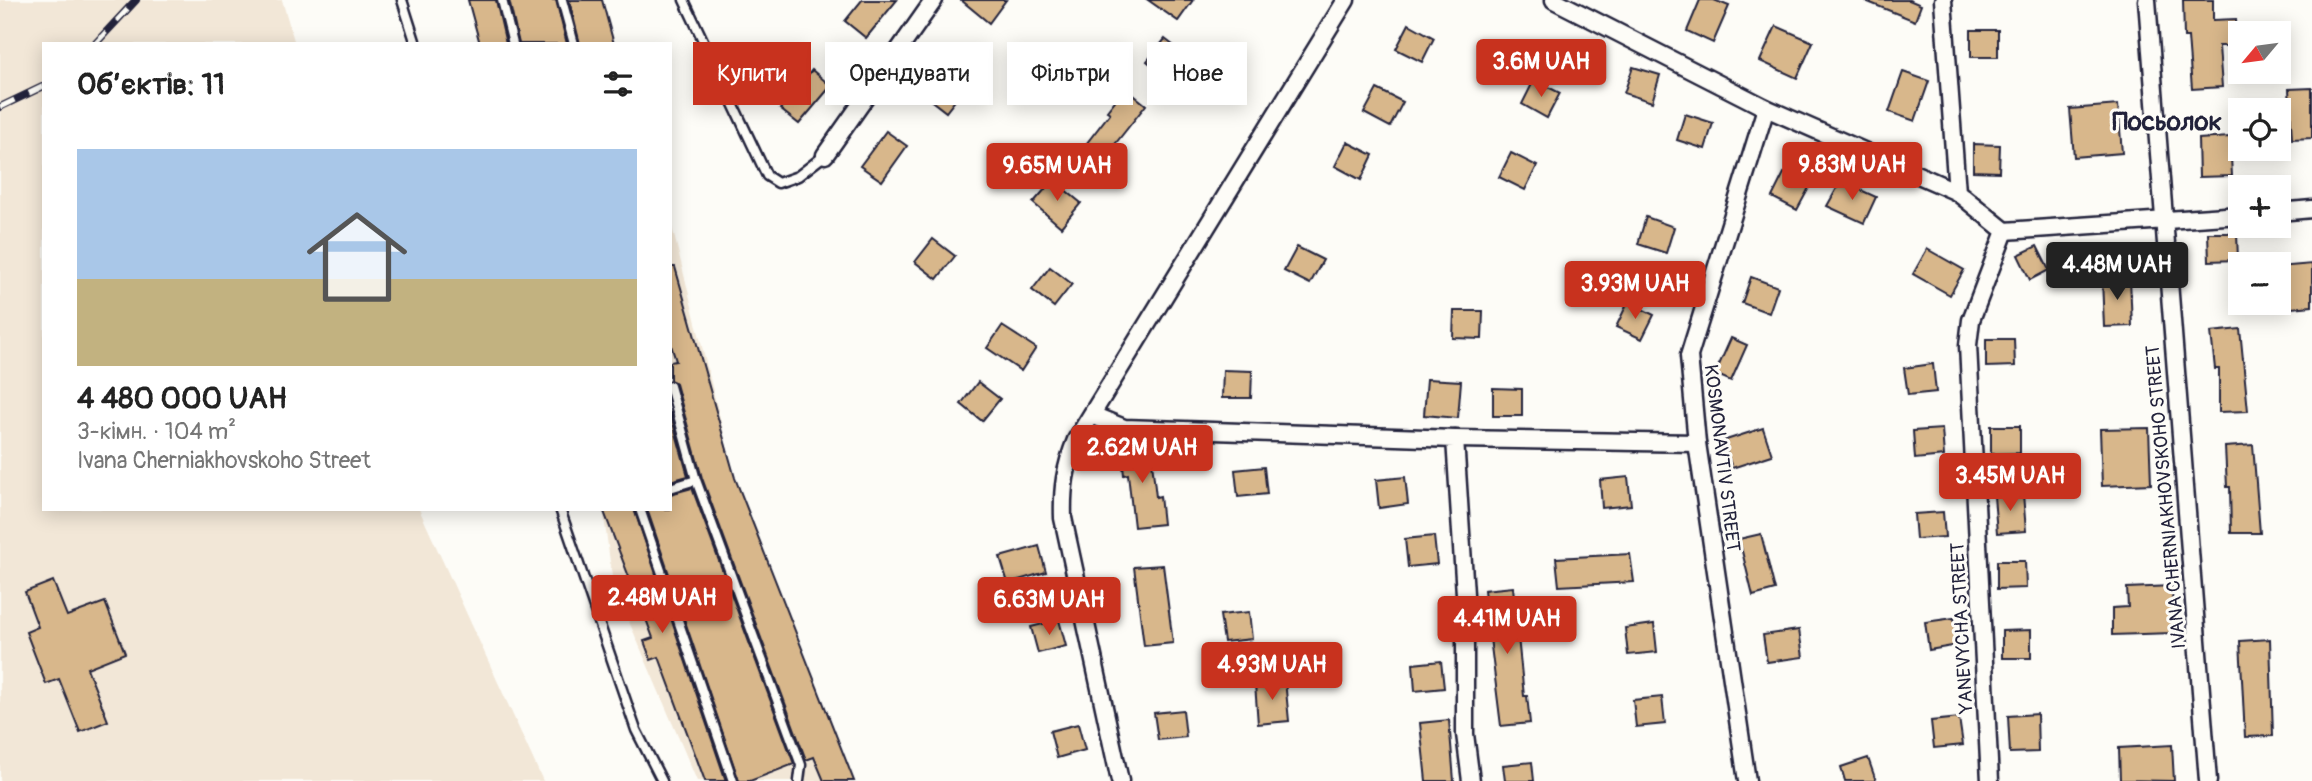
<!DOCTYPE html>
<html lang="uk">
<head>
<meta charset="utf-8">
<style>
  body { margin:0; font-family:Pangolin,sans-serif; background:#f2f2f2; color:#222; height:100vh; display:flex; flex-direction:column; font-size:26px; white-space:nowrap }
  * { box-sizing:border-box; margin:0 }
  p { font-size:23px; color:#767676 }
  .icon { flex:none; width:38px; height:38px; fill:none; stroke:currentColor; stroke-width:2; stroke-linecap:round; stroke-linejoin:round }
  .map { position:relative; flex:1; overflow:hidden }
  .drawer { position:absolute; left:42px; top:42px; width:630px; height:469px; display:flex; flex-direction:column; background:#fff; border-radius:0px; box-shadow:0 4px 18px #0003 }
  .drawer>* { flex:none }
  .guide { position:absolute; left:693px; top:42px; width:665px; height:63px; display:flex; gap:14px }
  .needle { width:46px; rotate:241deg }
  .buttons { position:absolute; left:2228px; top:21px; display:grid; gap:14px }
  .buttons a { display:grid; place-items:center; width:63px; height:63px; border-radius:0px; background:#fff; box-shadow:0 4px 18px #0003; font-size:35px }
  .price { position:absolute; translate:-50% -60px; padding:0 16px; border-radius:7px; background:#c8321e; color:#fff; font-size:23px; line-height:46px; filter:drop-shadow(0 2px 4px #0008) }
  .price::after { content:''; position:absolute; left:50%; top:42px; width:21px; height:16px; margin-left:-10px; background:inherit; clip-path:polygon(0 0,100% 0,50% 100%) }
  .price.current { background:#222; color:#fff }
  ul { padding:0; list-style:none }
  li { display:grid; align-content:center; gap:14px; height:371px; padding:0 35px }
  li span { display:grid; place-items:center; height:217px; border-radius:0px; color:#555 }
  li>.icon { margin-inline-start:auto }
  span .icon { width:126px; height:126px; fill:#fffc; stroke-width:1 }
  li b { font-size:30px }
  h2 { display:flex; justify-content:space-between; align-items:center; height:84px; padding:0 35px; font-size:30px }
  .pill { padding:0 24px; border-radius:0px; background:#fff; box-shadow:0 4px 18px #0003; font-size:24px; line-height:63px }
  .pill.current { background:#c8321e; color:#fff }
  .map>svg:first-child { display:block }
</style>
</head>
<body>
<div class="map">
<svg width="2312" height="781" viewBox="0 0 2312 781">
  <rect width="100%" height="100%" fill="#fdfcf7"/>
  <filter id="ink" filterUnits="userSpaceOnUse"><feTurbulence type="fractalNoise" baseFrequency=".0143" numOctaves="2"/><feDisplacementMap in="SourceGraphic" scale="14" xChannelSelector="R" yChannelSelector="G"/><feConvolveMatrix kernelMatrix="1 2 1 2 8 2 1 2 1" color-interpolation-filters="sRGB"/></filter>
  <g filter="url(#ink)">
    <g fill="#f2e7d7">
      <path d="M0,0H282L295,44H44V509H419L543,781H0Z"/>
      <path d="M670,219L735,478L854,781H697L613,584L603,509H670Z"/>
    </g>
    <g fill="#d8b78b" stroke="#22223b" stroke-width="2">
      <path d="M468,0H496L506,44H480Z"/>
      <path d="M509,0H556L567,44H519Z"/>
      <path d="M569,0H602L614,44H580Z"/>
      <path d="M862,0H897L866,38L845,21Z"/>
      <path d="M961,0H1006L989,23Z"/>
      <path d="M1148,0H1193L1178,21Z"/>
      <path d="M1700,0H1714L1729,6L1713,43L1687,31Z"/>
      <path d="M1863,0H1909L1921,5L1915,21Z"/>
      <path d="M2183,0H2213V20L2236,19L2237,46H2219L2222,87L2192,89L2188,37H2184Z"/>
      <path d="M1409,24L1434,38L1422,62L1396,49Z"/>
      <path d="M1776,26L1813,42L1797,78L1760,61Z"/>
      <rect x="1971" y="30" width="27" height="27"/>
      <path d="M1165,39L1187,56L1169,79L1147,61Z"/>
      <path d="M1633,67L1660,75L1652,102L1624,93Z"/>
      <path d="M812,70L831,86L799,124L780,109Z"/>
      <path d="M942,72L964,89L946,112L924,95Z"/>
      <path d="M1903,72L1929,81L1915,121L1889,112Z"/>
      <path d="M1534,80L1560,93L1547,118L1522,104Z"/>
      <path d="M1125,88L1146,105L1112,148L1116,151L1098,174L1076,157L1110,113L1107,111Z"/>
      <path d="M2312,88V138L2292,139L2289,89Z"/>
      <path d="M1377,89L1403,102L1390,127L1364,113Z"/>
      <path d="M2118,105L2122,153L2074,157L2070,109Z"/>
      <path d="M1685,114L1713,123L1705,149L1677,140Z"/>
      <path d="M886,131L907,146L882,181L860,166Z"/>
      <path d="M2230,137L2232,176L2199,177L2198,139Z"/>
      <path d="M1347,142L1373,155L1361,180L1335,166Z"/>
      <path d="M1973,144L2000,145L1999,172L1973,171Z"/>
      <path d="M1511,153L1537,166L1525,190L1499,177Z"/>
      <path d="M1784,173L1810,186L1797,210L1772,197Z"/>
      <path d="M1053,180L1081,203L1061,227L1033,203Z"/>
      <path d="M1841,181L1876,197L1864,223L1827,206Z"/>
      <path d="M1646,217L1674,227L1666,253L1638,244Z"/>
      <path d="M2208,233H2237L2238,260L2209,261Z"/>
      <path d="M933,239L955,256L937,279L915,262Z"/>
      <path d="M2037,246L2049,270L2030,280L2018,255Z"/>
      <path d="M1297,247L1323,260L1310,284L1284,271Z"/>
      <path d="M1927,249L1964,270L1950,295L1913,274Z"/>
      <path d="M2312,264V306L2281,309L2278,267Z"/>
      <path d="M670,267H675L735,478L854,781H824L814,757L806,760L702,478L676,384L670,380V362L676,361L670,342Z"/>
      <path d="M1050,267L1072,284L1054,307L1032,290Z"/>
      <path d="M1751,277L1778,287L1769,313L1742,303Z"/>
      <path d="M2130,278L2132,326L2104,327L2102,279Z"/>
      <path d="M1628,302L1654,315L1642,339L1616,327Z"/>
      <path d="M1454,311H1483L1482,339L1453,338Z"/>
      <path d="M1002,326L1036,348L1021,371L987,348Z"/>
      <path d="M2240,329L2248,411L2219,412V369H2215L2211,332Z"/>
      <path d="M1731,338L1747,345L1731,381L1715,374Z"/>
      <path d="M1986,339H2014L2015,366L1986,367Z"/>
      <path d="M1933,364L1936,392L1908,395L1904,368Z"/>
      <path d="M1223,370L1252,371L1251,398H1222Z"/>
      <path d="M1427,379L1461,381L1458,418L1424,415Z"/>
      <path d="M978,382L1000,399L982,421L961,404Z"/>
      <path d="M1493,388L1522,389V416H1493Z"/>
      <path d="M670,412L688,476L670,481Z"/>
      <path d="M1991,426H2020V453L1991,454Z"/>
      <path d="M1763,428L1772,455L1732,468L1723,441Z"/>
      <path d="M2149,428L2151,484L2102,486L2100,429Z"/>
      <path d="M1942,429L1944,456L1915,459L1913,431Z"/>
      <path d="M1150,444L1156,497L1160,496L1163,524L1134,527L1128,474L1124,475L1121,447Z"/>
      <path d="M2253,445L2260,533H2231L2230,487H2227L2225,447Z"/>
      <path d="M1264,467L1267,494L1238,497L1235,470Z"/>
      <path d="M1405,477L1408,504L1379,508L1376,480Z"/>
      <path d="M1628,477L1631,505L1602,508L1600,480Z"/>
      <path d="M692,488L794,764L750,781H739L647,509H670V494Z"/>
      <path d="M2023,494L2026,531L1997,533L1994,496Z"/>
      <path d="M603,509H634L726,781H705L659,657L651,660L644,641L653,638L637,595L620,602L613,584L629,577Z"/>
      <path d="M1943,512L1945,537L1916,539L1914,514Z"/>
      <path d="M1761,534L1775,590L1753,596L1739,539Z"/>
      <path d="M1434,536L1437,564L1408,567L1405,539Z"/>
      <path d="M1039,546L1046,572L1008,583L1000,557Z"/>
      <path d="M1630,554L1634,582L1559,586L1556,558Z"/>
      <path d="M1997,561H2025L2026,588L1997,589Z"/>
      <path d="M1163,565L1173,643L1144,646L1134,567Z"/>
      <path d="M53,581L67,616L105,602L125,653L87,668L108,721L80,732L59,679L46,684L26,632L38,627L25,592Z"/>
      <path d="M2172,586L2173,633L2112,635V608L2128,607L2127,588Z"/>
      <path d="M1513,587L1524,696H1527L1530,723L1501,726L1484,590Z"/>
      <path d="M1249,612L1252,639L1224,642L1220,615Z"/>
      <path d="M1954,618L1958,645L1929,650L1925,622Z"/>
      <path d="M1059,620L1066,646L1038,653L1031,627Z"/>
      <path d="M1654,624L1657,652L1628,655L1625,628Z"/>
      <path d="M1799,630L1803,657L1767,662L1763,635Z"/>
      <path d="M2031,630V658H2002V631Z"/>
      <path d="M2270,639L2273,736L2245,737L2240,641Z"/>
      <path d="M1441,661L1444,688L1415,691L1413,664Z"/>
      <path d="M1285,680L1289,721L1258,724L1255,684Z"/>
      <path d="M1662,697L1665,724L1636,727L1633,700Z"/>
      <path d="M1183,710L1186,737L1158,740L1154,713Z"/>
      <path d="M2037,714L2038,752L2010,753L2008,716Z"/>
      <path d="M1959,718L1963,745L1934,748L1931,721Z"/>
      <path d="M1449,720L1454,781H1426L1420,723Z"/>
      <path d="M1078,724L1085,750L1057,758L1050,731Z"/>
      <path d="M2172,745L2174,781L2120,780L2119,748Z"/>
      <path d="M1868,758L1876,781H1845L1841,767Z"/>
      <path d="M1532,762L1534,781H1505L1503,765Z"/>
    </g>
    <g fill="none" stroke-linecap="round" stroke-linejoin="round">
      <g stroke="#22223b" stroke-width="13">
        <g id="lane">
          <path d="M402,0L416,44"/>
          <path d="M502,0L513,44"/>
          <path d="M562,0L574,44"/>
          <path d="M684,0L767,176L778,183L798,176L825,155"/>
          <path d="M670,386L696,480L801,765L799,781"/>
          <path d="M670,488L696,480"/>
          <path d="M560,509L636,730L662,781"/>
          <path d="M640,509L733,781"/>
        </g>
      </g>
      <g stroke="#22223b" stroke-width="21">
        <g id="street">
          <path d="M1554,0L1766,108L1957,192"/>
          <path d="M1943,0L1957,192L2005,231L1971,320L1968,345L1990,781"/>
          <path d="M2147,0L2208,781"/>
          <path d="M825,155L934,0"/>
          <path d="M2278,212L2312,209"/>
          <path d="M2005,231L2240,215"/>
          <path d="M1092,415L1124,428L1455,439L1465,594V734L1471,781"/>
          <path d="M1455,439L1697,443"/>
          <path d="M1120,781L1063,518C1062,489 1065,467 1076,440L1346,0"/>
          <path d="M1747,781L1697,443L1689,356L1766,108"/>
        </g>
      </g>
      <use href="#lane" stroke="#fdfcf7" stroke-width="8"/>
      <use href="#street" stroke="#fdfcf7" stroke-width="16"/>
      <g stroke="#22223b" stroke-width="8">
        <g id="rail">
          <path d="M95,44L136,0"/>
          <path d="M0,107L44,86"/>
        </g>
      </g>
      <use href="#rail" stroke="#fdfcf7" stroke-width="5" stroke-dasharray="16" stroke-linecap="butt"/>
    </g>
  </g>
  <g text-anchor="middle" stroke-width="6" stroke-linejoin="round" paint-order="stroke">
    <g font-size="19" fill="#22223b" stroke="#fdfcf7">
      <text transform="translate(1723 458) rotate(83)" y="7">KOSMONAVTIV STREET</text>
      <text transform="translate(2165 497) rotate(-95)" y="7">IVANA CHERNIAKHOVSKOHO STREET</text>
      <text transform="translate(1961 628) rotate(-93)" y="7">YANEVYCHA STREET</text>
    </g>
    <g font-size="26" font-weight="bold" fill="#22223b" stroke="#fdfcf7">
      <text x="2167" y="130">Посьолок</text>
    </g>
  </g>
</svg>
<div class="buttons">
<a><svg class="needle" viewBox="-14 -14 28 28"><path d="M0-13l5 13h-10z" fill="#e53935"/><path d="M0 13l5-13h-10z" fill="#767676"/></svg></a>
<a><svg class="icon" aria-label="locate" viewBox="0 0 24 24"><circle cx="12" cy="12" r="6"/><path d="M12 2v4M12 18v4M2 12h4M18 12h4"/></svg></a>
<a>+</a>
<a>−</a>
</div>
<b class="price" style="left:1541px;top:99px">3.6M UAH</b>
<b class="price" style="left:1852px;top:202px">9.83M UAH</b>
<b class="price" style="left:1057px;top:203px">9.65M UAH</b>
<b class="price current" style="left:2117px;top:302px">4.48M UAH</b>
<b class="price" style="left:1635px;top:321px">3.93M UAH</b>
<b class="price" style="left:1142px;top:485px">2.62M UAH</b>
<b class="price" style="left:2010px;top:513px">3.45M UAH</b>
<b class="price" style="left:662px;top:635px">2.48M UAH</b>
<b class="price" style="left:1049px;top:637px">6.63M UAH</b>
<b class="price" style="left:1507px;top:656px">4.41M UAH</b>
<b class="price" style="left:1272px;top:702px">4.93M UAH</b>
<div class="guide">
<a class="pill current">Купити</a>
<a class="pill">Орендувати</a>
<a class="pill">Фільтри</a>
<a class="pill">Нове</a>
</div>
<section class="drawer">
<h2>Об’єктів: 11<svg class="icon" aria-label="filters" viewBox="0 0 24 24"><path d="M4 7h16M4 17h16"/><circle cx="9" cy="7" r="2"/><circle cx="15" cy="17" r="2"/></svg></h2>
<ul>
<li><span style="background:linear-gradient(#a9c7e8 60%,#c2b280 0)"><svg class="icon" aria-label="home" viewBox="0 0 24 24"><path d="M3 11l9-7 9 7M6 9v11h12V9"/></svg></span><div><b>4 480 000 UAH</b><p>3-кімн. · 104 m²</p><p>Ivana Cherniakhovskoho Street</p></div></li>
</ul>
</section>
</div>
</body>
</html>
